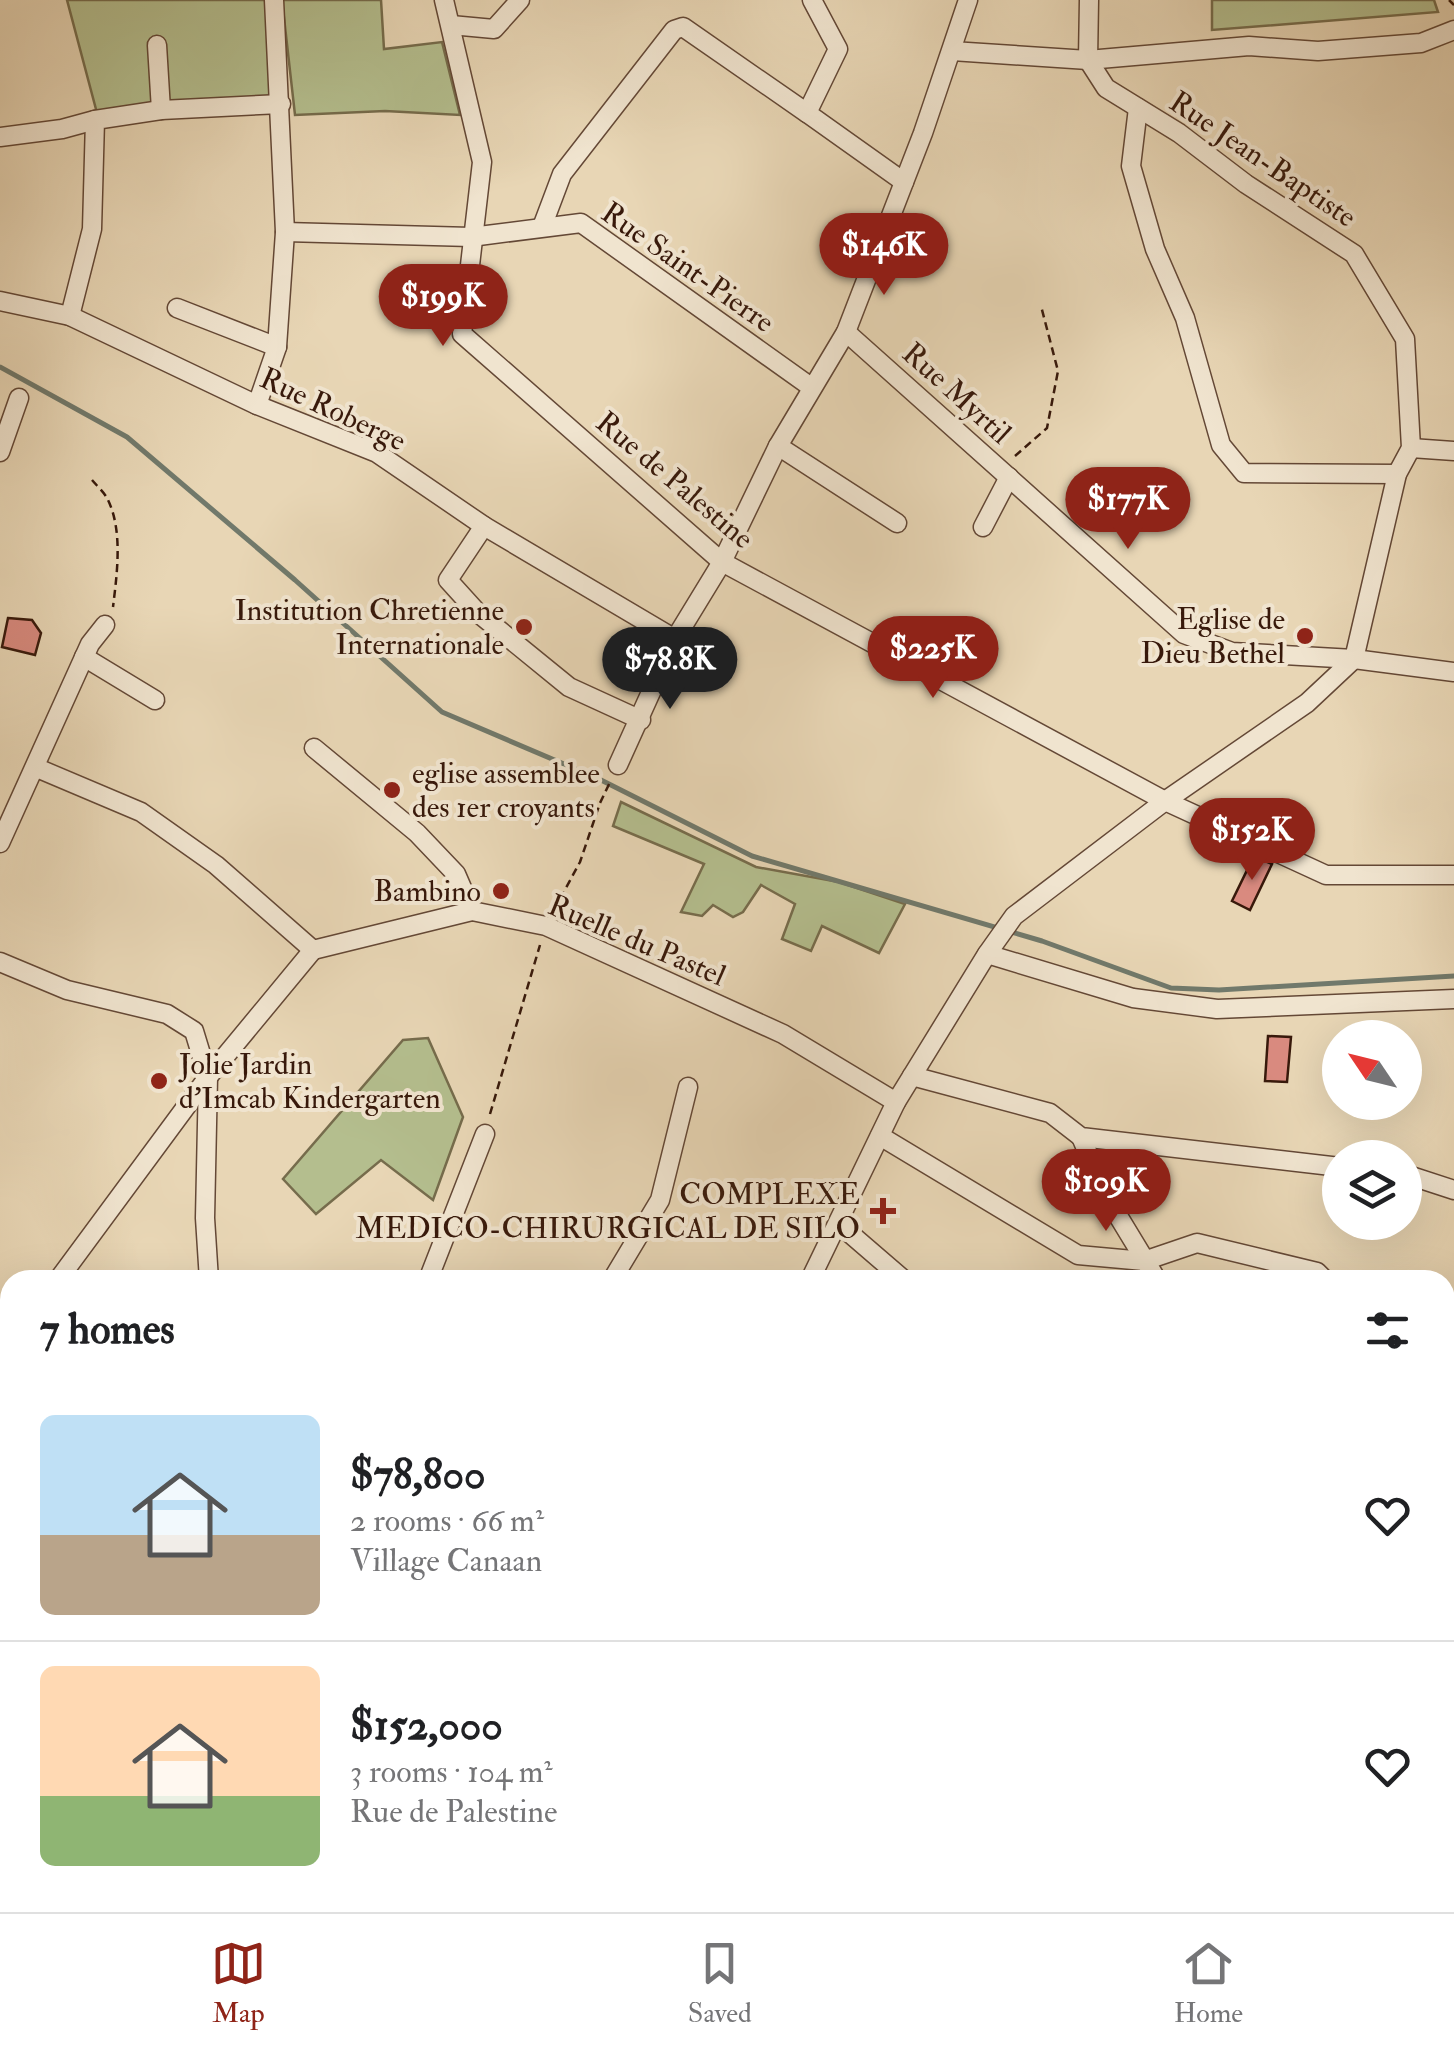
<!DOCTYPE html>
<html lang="en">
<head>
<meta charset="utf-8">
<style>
  body { margin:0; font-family:"IM FELL Double Pica",serif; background:#f6f6f6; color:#202124; height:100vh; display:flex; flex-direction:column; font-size:38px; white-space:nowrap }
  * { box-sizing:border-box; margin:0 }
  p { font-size:32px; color:#757577 }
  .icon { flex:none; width:55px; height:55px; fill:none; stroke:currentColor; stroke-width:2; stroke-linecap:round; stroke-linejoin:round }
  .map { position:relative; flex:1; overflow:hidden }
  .details { position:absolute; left:0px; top:1270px; width:1455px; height:642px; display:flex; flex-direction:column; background:#fff; border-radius:30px 30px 0 0; box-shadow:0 10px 40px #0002 }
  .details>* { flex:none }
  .needle { width:65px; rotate:305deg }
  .controls { position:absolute; left:1322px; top:1020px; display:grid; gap:20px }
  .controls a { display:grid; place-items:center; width:100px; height:100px; border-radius:50%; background:#fff; box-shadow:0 10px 40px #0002; font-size:50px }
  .price { position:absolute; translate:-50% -85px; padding:0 22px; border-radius:35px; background:#8f2418; color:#fff; font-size:32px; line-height:65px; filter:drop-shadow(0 2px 5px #0008) }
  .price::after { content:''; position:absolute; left:50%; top:60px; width:30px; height:22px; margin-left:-15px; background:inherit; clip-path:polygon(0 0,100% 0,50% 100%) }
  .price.on { background:#222; color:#fff }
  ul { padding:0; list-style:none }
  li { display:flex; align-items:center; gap:30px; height:250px; padding:0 40px }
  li+li { border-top:2px solid #e0e0e0 }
  li span { display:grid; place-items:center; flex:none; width:280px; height:200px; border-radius:15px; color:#555 }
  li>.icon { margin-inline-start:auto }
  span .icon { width:120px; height:120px; fill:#fffc; stroke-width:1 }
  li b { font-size:42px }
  h2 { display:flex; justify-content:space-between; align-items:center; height:120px; padding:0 40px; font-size:42px }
  .tab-bar { display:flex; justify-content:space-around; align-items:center; height:140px; border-top:2px solid #e0e0e0; background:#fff; font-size:28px; color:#757577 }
  .tab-bar a { display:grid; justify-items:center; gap:5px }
  .tab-bar .on { color:#8f2418 }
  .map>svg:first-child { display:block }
</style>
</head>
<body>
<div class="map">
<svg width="1454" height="1912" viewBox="0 0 1454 1912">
  <rect width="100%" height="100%" fill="#e8d6b5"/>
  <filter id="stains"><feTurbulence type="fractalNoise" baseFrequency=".002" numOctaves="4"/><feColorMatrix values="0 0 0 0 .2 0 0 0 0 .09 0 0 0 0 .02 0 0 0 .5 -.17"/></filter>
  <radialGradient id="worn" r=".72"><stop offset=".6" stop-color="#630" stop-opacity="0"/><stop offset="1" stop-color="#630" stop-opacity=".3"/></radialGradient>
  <g fill="#b4be8e" stroke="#766c4c" stroke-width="2.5">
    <path d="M67,0H265L270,38L271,105L97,113Z"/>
    <path d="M282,0H381L384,49L442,42L460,115L385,111L295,115Z"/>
    <path d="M1212,0H1434L1438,12L1212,30Z"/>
    <path d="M621,802L756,867L839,882L905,904L879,953L822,926L811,951L782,939L795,904L761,885L743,912L733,917L713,905L702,916L681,912L704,864L613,826Z"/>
    <path d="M428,1038L463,1117L433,1200L381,1160L316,1214L283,1179L403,1040Z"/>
  </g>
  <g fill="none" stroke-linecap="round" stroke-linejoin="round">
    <path stroke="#71796b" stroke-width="5" d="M0,367L127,437L295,580L442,712L599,779L752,856L1042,941L1171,988L1219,990L1454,976"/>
  </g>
  <g fill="#d98a7f" stroke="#38190b" stroke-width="2.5">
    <path d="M8,618L32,620L41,633L35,655L2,647Z"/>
    <path d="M1254,856L1272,864L1250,910L1232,901Z"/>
    <path d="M1268,1036L1291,1037L1287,1082L1265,1081Z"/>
  </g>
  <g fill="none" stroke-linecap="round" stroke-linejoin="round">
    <g stroke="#644836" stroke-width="21">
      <g id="minor">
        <path d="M444,0L482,162L462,334L722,562L1165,801L1326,875H1454"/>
        <path d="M812,0L838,49L807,113L904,182"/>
        <path d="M451,25L494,29L520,0"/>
        <path d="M157,45L161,110"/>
        <path d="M952,51L1088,60L1249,46L1318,51L1421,43L1454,30"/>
        <path d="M1138,108L1131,166L1155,249L1185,318L1221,445L1244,473L1397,474"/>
        <path d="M0,137L62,129L95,120"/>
        <path d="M542,227L562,174L674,30L683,27L807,113"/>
        <path d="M285,232L471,237L581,223L811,387"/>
        <path d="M0,301L70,316L257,405L377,453L484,526L675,639"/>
        <path d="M177,308L277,347"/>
        <path d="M70,316L92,229L95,120L161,110L281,104"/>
        <path d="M846,332L1184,634L1232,652L1354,659L1454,672"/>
        <path d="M257,405L277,347L285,232L274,0"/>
        <path d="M778,446L897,523"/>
        <path d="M1411,448L1454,451"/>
        <path d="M0,452L19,398"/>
        <path d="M484,526L448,580L477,612L569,687L641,720"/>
        <path d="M983,527L1009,477"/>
        <path d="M84,657L155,700"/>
        <path d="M314,748L417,833L456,874L472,911"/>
        <path d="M618,765L675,639L722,562L778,446L846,332L923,133L968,0"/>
        <path d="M37,768L141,812L216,865L313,950L472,911L546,926L783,1034L896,1102"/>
        <path d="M0,843L90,644L105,625"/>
        <path d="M987,954L1133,998L1217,1009L1454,999"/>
        <path d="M0,962L67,990L167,1014L194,1031L208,1077L205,1218L209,1280"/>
        <path d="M912,1076L1050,1113L1081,1137L1340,1167"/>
        <path d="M880,1136L1078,1255L1144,1261L1197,1243L1317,1272L1325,1280"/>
        <path d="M1081,1137L1106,1196L1157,1280"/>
        <path d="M1405,1174L1454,1190"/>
        <path d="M839,1224L904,1280"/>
        <path d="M58,1280L208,1077L313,950"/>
        <path d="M428,1280L485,1134"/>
        <path d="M612,1280L660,1200L688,1087"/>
        <path d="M810,1280L896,1102L987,954L1014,916L1165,801L1307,703L1354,659L1397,474L1411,448L1405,339L1354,254L1246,184L1179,133L1106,88L1088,60L1089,0"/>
        <path d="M1445,1304L1454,1305"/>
        <path d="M0,1358L10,1344"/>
        <path d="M1445,1394L1454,1395"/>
        <path d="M1445,1554L1454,1552"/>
        <path d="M0,1652L10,1660"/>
        <path d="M1445,1744L1454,1740"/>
        <path d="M1445,1850L1454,1872"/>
        <path d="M628,1902L637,1912"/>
        <path d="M1195,1902L1200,1912"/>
        <path d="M1350,1902L1356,1912"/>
        <path d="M16,1912L21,1902"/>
        <path d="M239,1912L244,1902"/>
        <path d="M357,1912L363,1902"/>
        <path d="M746,1912L768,1902"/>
        <path d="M1380,1912L1403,1902"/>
      </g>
    </g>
    <g stroke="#38190b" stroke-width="2.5" stroke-dasharray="8 5" stroke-linecap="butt">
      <path d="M1449,0L1454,5"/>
      <path d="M1015,456L1047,428L1058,371L1041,306"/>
      <path d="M92,480C97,486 105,493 108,500C123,531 117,574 113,607"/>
      <path d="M554,910L580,862L600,803L611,780"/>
      <path d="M490,1114L540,945"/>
    </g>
    <use href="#minor" stroke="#f0e4cf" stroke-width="18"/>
  </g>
  <g fill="#8f2418" stroke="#f0e4cf" stroke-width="4">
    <circle cx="524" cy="627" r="10"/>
    <circle cx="1305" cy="636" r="10"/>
    <circle cx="392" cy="790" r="10"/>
    <circle cx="501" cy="891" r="10"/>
    <circle cx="159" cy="1081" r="10"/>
    <path d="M878 1196h10v10h10v10h-10v10h-10v-10h-10v-10h10z"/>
  </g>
  <g text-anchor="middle" stroke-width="8" stroke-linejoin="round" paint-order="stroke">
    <g font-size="30" fill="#38190b" stroke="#f0e4cf">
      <text transform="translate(1263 159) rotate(34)" y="10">Rue Jean-Baptiste</text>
      <text transform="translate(688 267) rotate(35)" y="10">Rue Saint-Pierre</text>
      <text transform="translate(957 393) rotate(42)" y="10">Rue Myrtil</text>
      <text transform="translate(333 409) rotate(25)" y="10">Rue Roberge</text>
      <text transform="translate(675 480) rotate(40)" y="10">Rue de Palestine</text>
      <text transform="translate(637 940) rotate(23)" y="10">Ruelle du Pastel</text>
    </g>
    <g font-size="30" fill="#38190b" stroke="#f0e4cf" text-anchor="end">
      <text x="504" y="620">Institution Chretienne<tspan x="504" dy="34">Internationale</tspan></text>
      <text x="1285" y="629">Eglise de<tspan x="1285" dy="34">Dieu Bethel</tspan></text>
      <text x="412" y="783" text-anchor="start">eglise assemblee<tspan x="412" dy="34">des 1er croyants</tspan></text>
      <text x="481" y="901">Bambino</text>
      <text x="179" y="1074" text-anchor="start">Jolie Jardin<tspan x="179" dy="34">d'Imcab Kindergarten</tspan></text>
      <text x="860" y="1204">COMPLEXE<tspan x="860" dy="34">MEDICO-CHIRURGICAL DE SILO</tspan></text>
    </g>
  </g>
  <rect width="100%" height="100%" filter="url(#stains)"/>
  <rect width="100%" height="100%" fill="url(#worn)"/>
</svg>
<div class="controls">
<a><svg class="needle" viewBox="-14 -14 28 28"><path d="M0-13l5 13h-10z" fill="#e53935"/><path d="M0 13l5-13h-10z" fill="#757577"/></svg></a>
<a><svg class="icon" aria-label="layers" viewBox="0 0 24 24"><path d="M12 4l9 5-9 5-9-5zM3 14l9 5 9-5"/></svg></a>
</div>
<b class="price" style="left:884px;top:298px">$146K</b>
<b class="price" style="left:443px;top:349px">$199K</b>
<b class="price" style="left:1128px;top:552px">$177K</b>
<b class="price" style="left:933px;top:701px">$225K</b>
<b class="price on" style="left:670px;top:712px">$78.8K</b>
<b class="price" style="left:1252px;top:883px">$152K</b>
<b class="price" style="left:1106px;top:1234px">$109K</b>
<section class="details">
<h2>7 homes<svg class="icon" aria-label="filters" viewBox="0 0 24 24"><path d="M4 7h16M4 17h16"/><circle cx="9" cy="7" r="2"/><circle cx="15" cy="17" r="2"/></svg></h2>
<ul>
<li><span style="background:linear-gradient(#bfe0f5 60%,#b9a48a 0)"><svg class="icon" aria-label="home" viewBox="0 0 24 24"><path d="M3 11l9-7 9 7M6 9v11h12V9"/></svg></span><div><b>$78,800</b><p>2 rooms · 66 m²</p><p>Village Canaan</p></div><svg class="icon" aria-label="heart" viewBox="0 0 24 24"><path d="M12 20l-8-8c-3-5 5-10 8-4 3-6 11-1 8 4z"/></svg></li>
<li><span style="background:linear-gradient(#ffd9b3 65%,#8fb573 0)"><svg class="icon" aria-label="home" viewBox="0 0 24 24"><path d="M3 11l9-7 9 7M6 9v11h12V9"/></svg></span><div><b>$152,000</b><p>3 rooms · 104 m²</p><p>Rue de Palestine</p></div><svg class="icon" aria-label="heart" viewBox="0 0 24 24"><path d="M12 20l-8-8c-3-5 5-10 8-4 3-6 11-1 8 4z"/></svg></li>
</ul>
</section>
</div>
<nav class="tab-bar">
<a class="on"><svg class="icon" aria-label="map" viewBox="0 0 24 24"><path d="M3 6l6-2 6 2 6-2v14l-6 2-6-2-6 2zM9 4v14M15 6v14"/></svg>Map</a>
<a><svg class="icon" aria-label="saved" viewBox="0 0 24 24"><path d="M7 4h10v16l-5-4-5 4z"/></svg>Saved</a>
<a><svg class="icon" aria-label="home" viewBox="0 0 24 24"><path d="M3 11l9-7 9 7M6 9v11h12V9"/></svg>Home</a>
</nav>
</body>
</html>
